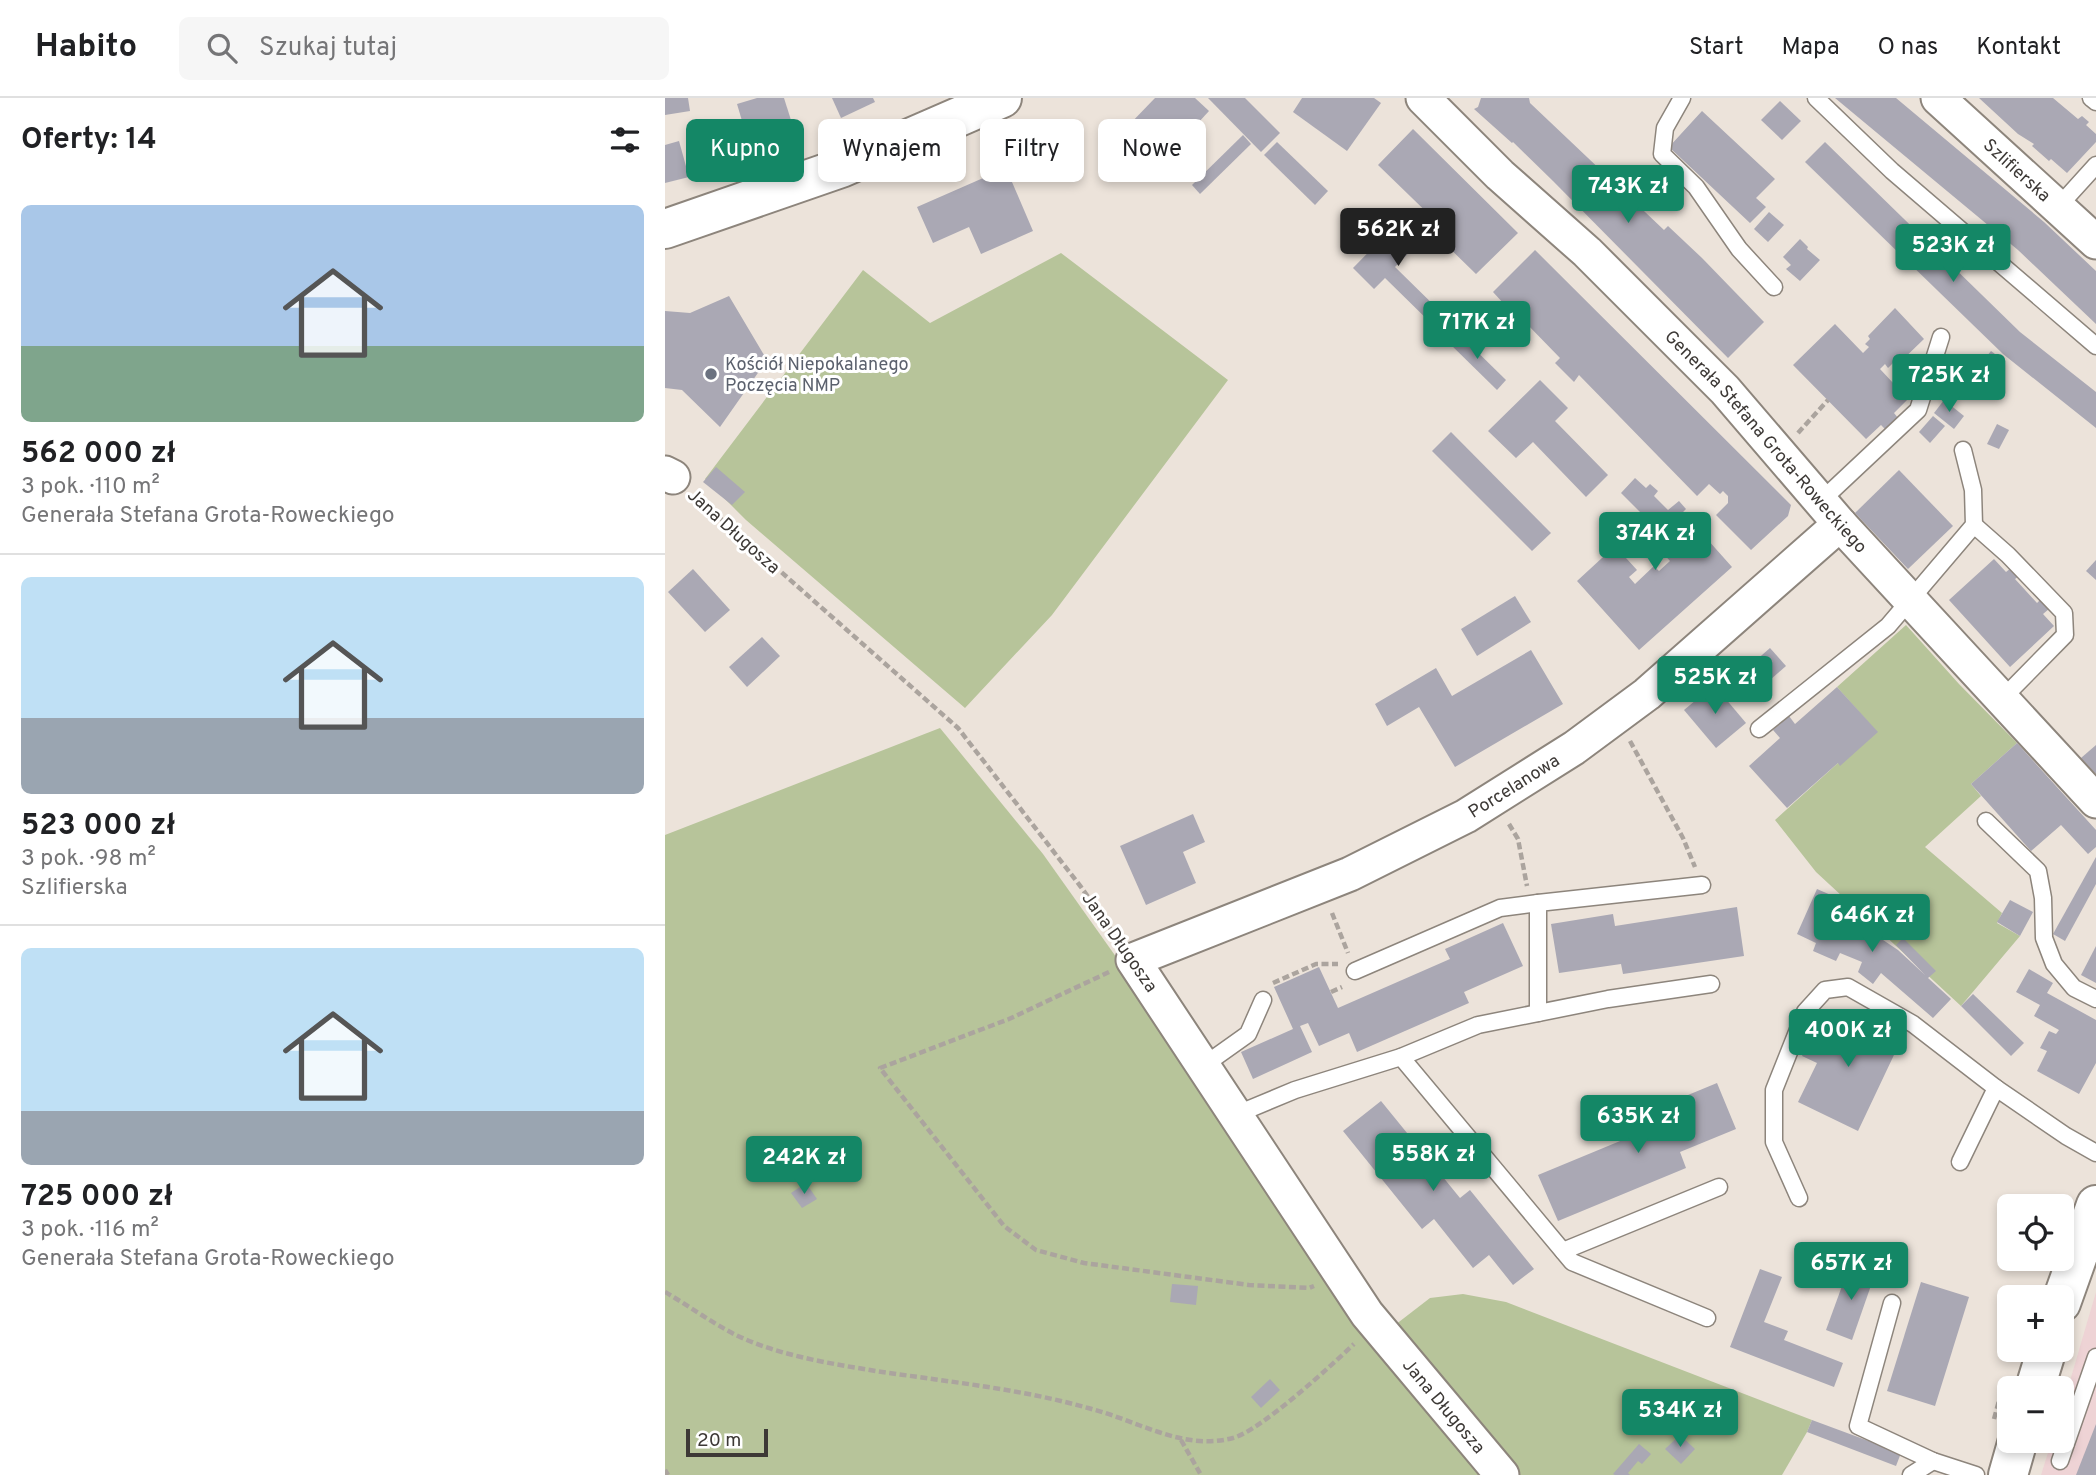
<!DOCTYPE html>
<html lang="pl">
<head>
<meta charset="utf-8">
<style>
  body { margin:0; font-family:Overpass,sans-serif; background:#f6f6f6; color:#202124; height:100vh; display:flex; flex-direction:column; font-size:26px; white-space:nowrap }
  * { box-sizing:border-box; margin:0 }
  p { font-size:23px; color:#757577 }
  .icon { flex:none; width:38px; height:38px; fill:none; stroke:currentColor; stroke-width:2; stroke-linecap:round; stroke-linejoin:round }
  .map { position:relative; flex:1; overflow:hidden }
  .panel { display:flex; flex-direction:column; background:#fff; width:665px }
  .panel>* { flex:none }
  .hud { position:absolute; left:21px; top:21px; width:665px; height:63px; display:flex; gap:14px }
  .controls { position:absolute; left:1332px; top:1096px; display:grid; gap:14px }
  .controls a { display:grid; place-items:center; width:77px; height:77px; border-radius:10px; background:#fff; box-shadow:0 4px 10px #0003; font-size:35px }
  .scale { position:absolute; left:21px; bottom:18px; width:82px; box-sizing:border-box; padding-left:7px; border:4px solid #3d3936; border-top:0; font-size:19px; line-height:24px; white-space:nowrap; color:#3d3936; -webkit-text-stroke:5px #fff; paint-order:stroke }
  .price { position:absolute; translate:-50% -60px; padding:0 16px; border-radius:7px; background:#148766; color:#fff; font-size:23px; line-height:46px; filter:drop-shadow(0 2px 4px #0008) }
  .price::after { content:''; position:absolute; left:50%; top:42px; width:21px; height:16px; margin-left:-10px; background:inherit; clip-path:polygon(0 0,100% 0,50% 100%) }
  .price.on { background:#222; color:#fff }
  ul { padding:0; list-style:none }
  li { display:grid; align-content:center; gap:14px; height:371px; padding:0 21px }
  li+li { border-top:2px solid #e0e0e0 }
  li span { display:grid; place-items:center; height:217px; border-radius:10px; color:#555 }
  li>.icon { margin-inline-start:auto }
  span .icon { width:126px; height:126px; fill:#fffc; stroke-width:1 }
  li b { font-size:30px }
  h2 { display:flex; justify-content:space-between; align-items:center; height:84px; padding:0 21px; font-size:30px }
  .tag { padding:0 24px; border-radius:10px; background:#fff; box-shadow:0 4px 10px #0003; font-size:24px; line-height:63px }
  .tag.on { background:#148766; color:#fff }
  header { display:flex; align-items:center; gap:42px; box-sizing:border-box; height:98px; padding:0 35px; background:#fff; border-bottom:2px solid #e0e0e0 }
  header strong { font-size:33px }
  nav { display:flex; gap:38px; margin-inline-start:auto; font-size:24px }
  .search { width:490px; height:63px; background:#f6f6f6; display:flex; align-items:center; gap:18px; box-sizing:border-box; padding:0 24px; border-radius:10px; color:#757577; font-size:26px }
  main { display:flex; flex:1; min-height:0 }
  .map>svg:first-child { display:block }
</style>
</head>
<body>
<header>
<strong>Habito</strong>
<div class="search"><svg class="icon" aria-label="search" viewBox="0 0 24 24"><circle cx="10" cy="10" r="6"/><path d="M15 15l6 6"/></svg>Szukaj tutaj</div>
<nav><a>Start</a><a>Mapa</a><a>O nas</a><a>Kontakt</a></nav>
</header>
<main>
<section class="panel">
<h2>Oferty: 14<svg class="icon" aria-label="filters" viewBox="0 0 24 24"><path d="M4 7h16M4 17h16"/><circle cx="9" cy="7" r="2"/><circle cx="15" cy="17" r="2"/></svg></h2>
<ul>
<li><span style="background:linear-gradient(#a9c7e8 65%,#7fa58c 0)"><svg class="icon" aria-label="home" viewBox="0 0 24 24"><path d="M3 11l9-7 9 7M6 9v11h12V9"/></svg></span><div><b>562 000 zł</b><p>3 pok. · 110 m²</p><p>Generała Stefana Grota-Roweckiego</p></div></li>
<li><span style="background:linear-gradient(#bfe0f5 65%,#9aa5b1 0)"><svg class="icon" aria-label="home" viewBox="0 0 24 24"><path d="M3 11l9-7 9 7M6 9v11h12V9"/></svg></span><div><b>523 000 zł</b><p>3 pok. · 98 m²</p><p>Szlifierska</p></div></li>
<li><span style="background:linear-gradient(#bfe0f5 75%,#9aa5b1 0)"><svg class="icon" aria-label="home" viewBox="0 0 24 24"><path d="M3 11l9-7 9 7M6 9v11h12V9"/></svg></span><div><b>725 000 zł</b><p>3 pok. · 116 m²</p><p>Generała Stefana Grota-Roweckiego</p></div></li>
</ul>
</section>
<div class="map">
<svg width="1431" height="1377" viewBox="0 0 1431 1377">
  <rect width="100%" height="100%" fill="#ece3da"/>
  <path fill="#eed3d5" d="M1431,1194V1377H1376L1387,1342H1396L1397,1310Z"/>
  <g fill="#b7c49a">
    <path d="M396,155L563,282L387,517L300,610L81,422L40,381L198,172L265,225Z"/>
    <path d="M1241,527L1294,586L1352,645L1306,686L1316,698L1260,749L1337,815L1332,825L1355,838L1296,908L1151,774L1110,722L1173,665L1212,634L1172,589Z"/>
    <path d="M275,630L378,756L819,1377H0V737Z"/>
    <path d="M798,1196L841,1204L1147,1322L1142,1334L1117,1377H855L730,1227L765,1200Z"/>
  </g>
  <g fill="#aaa8b4">
    <path d="M0,0H23L25,13L0,17Z"/>
    <path d="M92,0H119L131,38L86,53L72,6Z"/>
    <path d="M167,0H208L210,4L176,20Z"/>
    <path d="M490,0H530L544,13L498,63L462,29Z"/>
    <path d="M543,0H580L615,35L596,54Z"/>
    <path d="M637,0H709L716,5L682,53L628,14Z"/>
    <path d="M816,0H864L865,5L999,132L1003,128L1037,160L1099,224L1063,260L888,83L848,44L847,45L809,11L813,9Z"/>
    <path d="M1170,0H1231L1379,124L1431,173V226L1353,152Z"/>
    <path d="M1314,0H1388L1413,21L1417,18L1424,24L1421,27L1431,36V44L1402,75L1386,61L1384,63L1367,48L1369,46L1353,36Z"/>
    <path d="M1115,3L1136,23L1117,42L1096,22Z"/>
    <path d="M1037,13L1110,81L1091,100L1101,109L1085,125L1004,49Z"/>
    <path d="M748,31L853,135L811,176L773,139L779,131L713,67Z"/>
    <path d="M578,37L586,46L535,96L527,87Z"/>
    <path d="M14,43L24,79L0,85V47Z"/>
    <path d="M612,44L663,93L650,107L599,57Z"/>
    <path d="M1160,44L1355,234L1431,294V330L1338,256L1140,64Z"/>
    <path d="M341,70L368,133L316,156L304,129L268,145L252,109Z"/>
    <path d="M1104,114L1119,127L1103,144L1089,131Z"/>
    <path d="M739,118L760,138L730,169L782,220L772,231L720,180L709,191L688,170Z"/>
    <path d="M1135,141L1143,149L1142,151L1155,162L1135,183L1121,171L1126,167L1118,159Z"/>
    <path d="M870,152L1126,407L1123,418L1086,452L1051,417L1063,405V398L1058,393L1055,396L1044,386L1032,398L914,277L909,284L890,265L895,260L857,221L852,227L835,211L839,206L828,194Z"/>
    <path d="M64,198L102,262L55,329L17,292L0,290V213L25,215Z"/>
    <path d="M1230,210L1259,241L1231,268L1228,265L1223,270L1220,266L1215,271L1243,301L1229,315L1233,320L1221,332L1216,327L1201,341L1128,267L1170,226L1198,255L1204,249L1200,246L1205,241L1203,238Z"/>
    <path d="M792,234L841,282L832,292L782,243Z"/>
    <path d="M1326,253L1338,262L1324,278L1313,269Z"/>
    <path d="M875,282L903,310L890,323L943,377L921,399L868,344L851,360L823,333Z"/>
    <path d="M1279,302L1299,318L1289,331L1269,315Z"/>
    <path d="M1268,318L1280,328L1265,345L1254,334Z"/>
    <path d="M1332,326L1344,332L1334,351L1322,346Z"/>
    <path d="M786,334L886,435L867,453L767,353Z"/>
    <path d="M51,369L80,394L67,407L38,384Z"/>
    <path d="M1234,372L1288,428L1243,471L1190,415Z"/>
    <path d="M970,380L981,390L985,386L993,393L989,398L1003,412L1014,403L1021,411L1018,414L1067,469L974,552L912,483L950,448L972,472L964,479L970,486L989,468L994,473L1005,463L986,442L994,433L956,395Z"/>
    <path d="M1329,461L1341,474L1346,470L1354,478L1350,481L1372,505L1375,502L1384,511L1378,516L1389,528L1345,569L1284,502Z"/>
    <path d="M1431,462V482L1421,473Z"/>
    <path d="M28,471L65,512L40,534L3,494Z"/>
    <path d="M850,498L866,524L812,558L796,531Z"/>
    <path d="M97,539L115,558L82,589L64,569Z"/>
    <path d="M1105,550L1121,568L1082,602L1066,584Z"/>
    <path d="M866,552L898,606L790,669L754,609L722,628L710,606L771,570L787,598Z"/>
    <path d="M1049,587L1081,625L1051,650L1019,612Z"/>
    <path d="M1172,589L1213,634L1175,668L1173,665L1122,710L1084,668L1115,640L1108,632L1124,618L1130,626Z"/>
    <path d="M1352,645L1431,732V749L1423,756L1396,727L1366,753L1306,686Z"/>
    <path d="M1431,647V676L1416,660Z"/>
    <path d="M528,716L540,744L518,754L531,785L481,807L455,748Z"/>
    <path d="M1431,759V786L1400,843L1388,836Z"/>
    <path d="M1152,791L1175,801L1167,818L1209,836L1233,852L1260,877L1231,847L1238,840L1271,873L1263,880L1286,901L1268,920L1216,875L1208,886L1193,874L1197,864L1175,855L1171,863L1148,853L1151,845L1132,836Z"/>
    <path d="M1345,802L1368,814L1355,838L1332,824Z"/>
    <path d="M1072,809L1079,858L958,876L956,866L894,875L886,826L948,816L950,828Z"/>
    <path d="M838,825L858,868L799,894L804,905L692,954L684,935L654,948L643,925L635,928L647,954L588,981L576,954L628,931L609,889L654,869L673,910L785,861L780,851Z"/>
    <path d="M1431,848V885L1416,877Z"/>
    <path d="M1364,871L1388,885L1382,895L1431,922V965L1414,996L1372,973L1382,953L1375,950L1384,933L1391,936L1394,932L1369,918L1375,907L1351,894Z"/>
    <path d="M1308,896L1359,945L1346,958L1296,908Z"/>
    <path d="M1178,913L1237,940L1193,1033L1133,1004L1152,965L1137,958L1149,932L1165,940Z"/>
    <path d="M1052,985L1071,1031L1015,1054L1021,1070L893,1123L873,1077L1001,1024L994,1009Z"/>
    <path d="M716,1003L795,1100L805,1092L869,1171L848,1187L824,1157L808,1170L769,1121L757,1131L678,1033Z"/>
    <path d="M141,1085L152,1101L137,1110L126,1095Z"/>
    <path d="M1185,1166L1210,1176L1187,1242L1161,1232Z"/>
    <path d="M1095,1171L1117,1179L1099,1224L1123,1233L1119,1242L1178,1265L1169,1289L1065,1249Z"/>
    <path d="M1256,1184L1304,1199L1270,1308L1222,1293Z"/>
    <path d="M507,1186L533,1188L531,1207L505,1204Z"/>
    <path d="M605,1281L615,1292L596,1310L586,1299Z"/>
    <path d="M1147,1322L1236,1355L1231,1368L1142,1334Z"/>
    <path d="M1431,1326V1377H1411Z"/>
    <path d="M1015,1337L1030,1351L1016,1366L1000,1351Z"/>
    <path d="M974,1346L986,1356L977,1366L973,1363L963,1375L965,1377H950L948,1376Z"/>
  </g>
  <g fill="none" stroke-linecap="round" stroke-linejoin="round">
    <g stroke="#8d857c" stroke-width="19">
      <g id="lane">
        <path d="M1017,0L1000,30L997,56L1031,89L1074,151L1109,189"/>
        <path d="M1151,0L1227,73L1431,248"/>
        <path d="M1426,0L1431,4"/>
        <path d="M1393,109L1431,67"/>
        <path d="M1156,403L1253,312L1276,239"/>
        <path d="M1309,427L1343,457L1399,515L1400,537L1337,601"/>
        <path d="M1094,631L1223,528L1309,427L1308,392L1298,352"/>
        <path d="M1321,723L1373,773L1378,800L1379,840L1389,866L1409,890L1431,901"/>
        <path d="M690,873L835,810L873,805"/>
        <path d="M873,915V805L1037,787"/>
        <path d="M736,959L907,1164L1042,1220"/>
        <path d="M538,968L583,936L598,902"/>
        <path d="M570,1017L630,992L736,959L813,927L943,901L1046,886"/>
        <path d="M1295,1064L1331,990"/>
        <path d="M1134,1100L1109,1044V992L1140,914L1160,892L1183,889L1248,926L1331,990L1401,1038L1431,1055"/>
        <path d="M898,1153L1054,1089"/>
        <path d="M1227,1205L1193,1328L1268,1363L1311,1377"/>
        <path d="M1395,1363L1431,1259"/>
        <path d="M1246,1377L1268,1363"/>
      </g>
    </g>
    <g stroke="#8d857c" stroke-width="37">
      <g id="street">
        <path id="s1" d="M758,0L835,77L922,154L1060,292L1175,426L1431,703"/>
        <path id="s2" d="M1273,0L1431,144"/>
        <path d="M0,375L8,379"/>
        <path id="s3" d="M837,1377L702,1216L468,862L685,776L801,718L909,650L982,596L1175,426"/>
      </g>
    </g>
    <g stroke="#8d857c" stroke-width="42">
      <g id="secondary">
        <path d="M0,131L176,70L337,0"/>
        <path d="M1396,1205L1431,1107"/>
        <path d="M1370,1290L1382,1251"/>
        <path d="M1343,1377L1353,1342"/>
      </g>
    </g>
    <g stroke="#aba49e" stroke-width="4.5" stroke-dasharray="7 3.5" stroke-linecap="butt">
      <path d="M1133,335L1163,302"/>
      <path d="M30,398L293,630L416,789L452,840"/>
      <path d="M965,643L1018,740L1030,769"/>
      <path d="M844,726L853,741L862,788"/>
      <path d="M667,815L683,855"/>
      <path d="M444,874L344,921L215,970L339,1128L371,1152L419,1165L584,1187L644,1190L649,1188"/>
      <path d="M608,885L651,866H673"/>
      <path d="M666,894L677,889"/>
      <path d="M0,1194C26,1209 55,1231 82,1242C123,1259 168,1266 211,1273C284,1284 359,1291 430,1312C475,1324 519,1353 568,1340C595,1333 667,1267 689,1246"/>
      <path d="M1329,1321L1337,1292"/>
      <path d="M516,1342L536,1377"/>
      <path d="M0,1372L3,1377"/>
    </g>
    <use href="#lane" stroke="#fff" stroke-width="16"/>
    <use href="#street" stroke="#fff" stroke-width="33"/>
    <use href="#secondary" stroke="#fff" stroke-width="38"/>
  </g>
  <circle fill="#6b7280" stroke="#fff" stroke-width="2.5" cx="46" cy="276" r="7"/>
  <g text-anchor="middle" stroke-width="6" stroke-linejoin="round" paint-order="stroke">
    <g font-size="18" fill="#3d3936" stroke="#fff">
      <text dy="6" stroke="none"><textPath href="#s2" startOffset="107">Szlifierska</textPath></text>
      <text dy="6" stroke="none"><textPath href="#s1" startOffset="486">Generała Stefana Grota-Roweckiego</textPath></text>
      <text transform="translate(69 433) rotate(42)" y="6">Jana Długosza</text>
      <text dy="6" stroke="none"><textPath href="#s3" startOffset="1054">Porcelanowa</textPath></text>
      <text transform="translate(455 844) rotate(55)" y="6">Jana Długosza</text>
      <text transform="translate(779 1308) rotate(50)" y="6">Jana Długosza</text>
    </g>
    <g font-size="18" fill="#5b616d" stroke="#fff" text-anchor="start">
      <text x="60" y="272">Kościół Niepokalanego<tspan x="60" dy="21">Poczęcia NMP</tspan></text>
    </g>
  </g>
</svg>
<div class="controls">
<a><svg class="icon" aria-label="locate" viewBox="0 0 24 24"><circle cx="12" cy="12" r="6"/><path d="M12 2v4M12 18v4M2 12h4M18 12h4"/></svg></a>
<a>+</a>
<a>−</a>
</div>
<div class="scale">20 m</div>
<b class="price" style="left:963px;top:127px">743K zł</b>
<b class="price on" style="left:733px;top:170px">562K zł</b>
<b class="price" style="left:1288px;top:186px">523K zł</b>
<b class="price" style="left:812px;top:263px">717K zł</b>
<b class="price" style="left:1284px;top:316px">725K zł</b>
<b class="price" style="left:990px;top:474px">374K zł</b>
<b class="price" style="left:1050px;top:618px">525K zł</b>
<b class="price" style="left:1207px;top:856px">646K zł</b>
<b class="price" style="left:1183px;top:971px">400K zł</b>
<b class="price" style="left:973px;top:1057px">635K zł</b>
<b class="price" style="left:768px;top:1095px">558K zł</b>
<b class="price" style="left:139px;top:1098px">242K zł</b>
<b class="price" style="left:1186px;top:1204px">657K zł</b>
<b class="price" style="left:1015px;top:1351px">534K zł</b>
<div class="hud">
<a class="tag on">Kupno</a>
<a class="tag">Wynajem</a>
<a class="tag">Filtry</a>
<a class="tag">Nowe</a>
</div>
</div>
</main>
</body>
</html>
